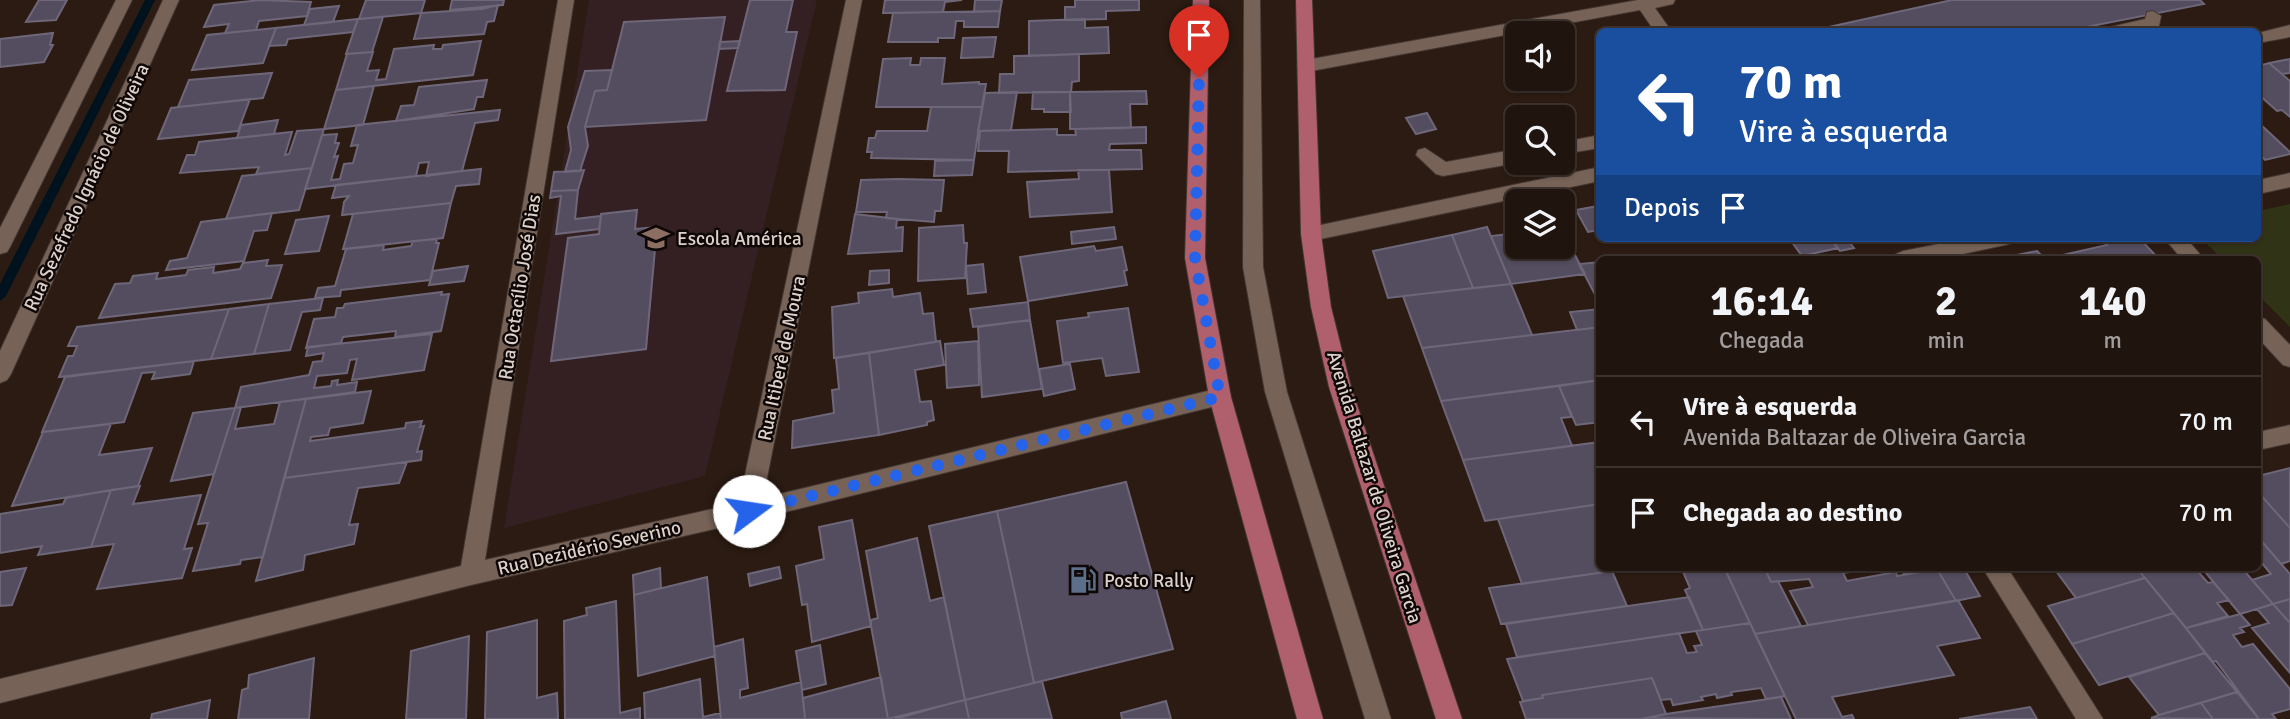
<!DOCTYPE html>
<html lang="pt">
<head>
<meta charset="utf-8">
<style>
	:root { --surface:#20140e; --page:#2d211c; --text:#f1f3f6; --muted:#a29e9e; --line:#3d332e }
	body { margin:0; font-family:Signika,sans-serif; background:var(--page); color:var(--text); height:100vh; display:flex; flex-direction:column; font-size:26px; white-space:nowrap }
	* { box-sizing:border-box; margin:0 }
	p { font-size:23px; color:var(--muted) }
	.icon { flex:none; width:38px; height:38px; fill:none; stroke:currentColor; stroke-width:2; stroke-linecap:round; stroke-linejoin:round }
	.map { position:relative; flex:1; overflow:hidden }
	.side { position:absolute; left:1596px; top:256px; width:665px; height:315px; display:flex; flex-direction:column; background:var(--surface); border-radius:10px; box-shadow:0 2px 5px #0004,0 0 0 2px var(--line) }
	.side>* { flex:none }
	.banner { position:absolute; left:1596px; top:28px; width:665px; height:214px; border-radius:10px; box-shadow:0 2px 5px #0004,0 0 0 2px var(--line); background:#1a4fa0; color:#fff; overflow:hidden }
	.controls { position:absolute; left:1505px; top:21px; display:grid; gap:14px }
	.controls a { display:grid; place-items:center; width:70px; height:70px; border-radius:10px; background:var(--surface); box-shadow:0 2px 5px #0004,0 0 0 2px var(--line); font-size:35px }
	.pin { position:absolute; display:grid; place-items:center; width:60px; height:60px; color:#fff; margin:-72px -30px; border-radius:50% 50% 50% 0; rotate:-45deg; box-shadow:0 0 7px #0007 }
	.pin .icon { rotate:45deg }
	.me { position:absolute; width:77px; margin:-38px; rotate:76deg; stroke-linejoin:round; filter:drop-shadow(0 0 5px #0008) }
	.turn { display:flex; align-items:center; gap:24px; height:147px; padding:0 28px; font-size:32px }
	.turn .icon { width:91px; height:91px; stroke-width:2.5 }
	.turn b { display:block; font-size:49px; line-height:60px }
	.then { display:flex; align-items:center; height:66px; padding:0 28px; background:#0003; gap:14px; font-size:26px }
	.eta { display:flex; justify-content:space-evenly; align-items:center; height:119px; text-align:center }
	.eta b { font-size:42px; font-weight:700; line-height:49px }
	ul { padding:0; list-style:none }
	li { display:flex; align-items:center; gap:21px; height:91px; padding:0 28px; border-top:2px solid var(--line) }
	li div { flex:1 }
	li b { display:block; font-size:26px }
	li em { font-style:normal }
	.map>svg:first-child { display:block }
</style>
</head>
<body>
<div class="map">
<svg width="2290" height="719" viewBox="0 0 2290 719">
	<rect width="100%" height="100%" fill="#2b1b12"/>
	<path fill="#342023" d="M589 0H817L705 476 504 528Z"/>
	<path fill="#303315" d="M2290 204V327L2258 295V259H2222L2201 238H2258V211Z"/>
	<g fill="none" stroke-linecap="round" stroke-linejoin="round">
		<path fill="#00121d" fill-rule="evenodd" d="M145 0H155L6 296 0 301V284Z"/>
	</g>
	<path fill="#544d5f" stroke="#6e6679" stroke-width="2" d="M39 0H67L56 20 26 22Z
		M261 0 311 2 307 16 259 21 256 30 225 33 229 24 204 27 214 5Z
		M366 0H425L421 13 359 19Z
		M452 0H504L503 5 450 10Z
		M750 0H793L786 32H797L785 90 727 91Z
		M885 0H962L945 2 943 12 883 13Z
		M975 0H1002L1000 11 974 12Z
		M1075 0H1139V10L1106 11V19L1065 20V7H1075Z
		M1952 0H2200L2204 4 2061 32H1806Z
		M498 5 494 21 487 22 484 34 414 39 421 13 482 9Z
		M339 6 333 22 304 25 310 9Z
		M1000 11 998 27H964V21H956L954 38H938V42H888L893 13Z
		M383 17 372 52 346 54 358 19Z
		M725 17 706 120 585 127 595 91 607 90 624 22Z
		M358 19 353 32 288 39 286 45 269 46 276 28Z
		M1085 19V28L1108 27 1109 53 1029 56V21Z
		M276 28 263 63 192 70 207 35Z
		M53 33 50 45H53L44 62 0 67V39Z
		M996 37 993 57 961 58 963 38Z
		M481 41 473 75 336 90 347 54 373 52 367 71 379 70 376 80 386 79 394 49 434 45 433 49H442L443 45Z
		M740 41 738 48 719 49 720 42Z
		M1079 54V81L1072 82 1071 92 999 93 1000 74H1014V56Z
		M911 58 910 65H920L921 58H945L942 84 979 82V84H986L982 107H876L883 59Z
		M2290 59V73L2282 74 2269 63Z
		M2269 63 2290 81V117L2282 110 2277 111 2258 94V66Z
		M612 70 607 90 595 91 585 127 588 146 580 171 565 172 571 150 568 127 585 71Z
		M272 73 263 98 178 107 189 80Z
		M487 80 483 97H477L474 109 396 121 401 106 414 105 419 87Z
		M374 86 363 125 324 129 336 90Z
		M1146 91 1147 104H1130L1131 128 1070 129V92Z
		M1017 92 1011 130 978 131 985 93Z
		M1033 92H1070L1071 112H1044V109H1032Z
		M250 99 238 131 158 139 171 108Z
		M931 107H982L974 160 871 158 872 152H867L869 138H875L877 131H927Z
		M500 110 498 120 475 123 462 171 426 176 429 162 419 163 416 176 305 189 322 135 337 134 335 143H339L334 157 338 156 331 180 340 179 344 164 353 163 358 145 351 146 357 125Z
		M1427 113 1436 129 1416 134 1406 118Z
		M278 120 274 134 237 138 241 125Z
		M2258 122 2290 152V154L2265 160 2258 152Z
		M1146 127V143L1110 144 1109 150H1141L1142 169 1008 172 1009 151H978L980 131 1057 129V135H1076L1075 129Z
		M324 129 312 168 256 174 259 167 180 173 187 155H195L199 142 292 132 285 155 289 154 297 131Z
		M974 160 972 175 934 176 935 161Z
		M312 168 299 210 226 219 242 176Z
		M481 169 479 184 456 186 451 203 342 215 344 202 349 196 332 198 336 185Z
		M584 170 578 190 551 191 554 172Z
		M1078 170H1109L1112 212 1030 217 1027 182 1079 179Z
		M898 179 944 180 941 211H935L934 222 886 218 887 212H856L861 180Z
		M578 190 575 219 601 216 599 229 556 234 561 196 550 198 551 191Z
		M451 203 443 238 343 249 353 214Z
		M1598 206 1600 230 1588 232 1576 210Z
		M637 210 635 229 657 227 646 349 551 361 568 238 599 234 601 214Z
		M272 213 267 230 254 231 244 261 166 270 170 261 187 258 201 222Z
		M855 214 897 219 896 228 903 227 902 251 848 254Z
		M329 216 319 251 285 254 296 220Z
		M963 225 964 243H967L965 278 918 281 919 228Z
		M1114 227 1116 239 1072 244 1071 232Z
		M1487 227 1511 284 1473 288 1452 235Z
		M1517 233V247H1563V239L1566 238 1585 274 1511 284 1491 236Z
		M1452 235 1473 288 1388 298 1373 251Z
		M1789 238H1830L1838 248 1802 256Z
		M1830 238H1846L1854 248 1840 251Z
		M2100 238H2139L2159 259H2045L2107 245Z
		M437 239 436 243H439L430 280 341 290 340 296 315 298 318 288 335 286 346 249 384 245 383 250 411 246 413 241Z
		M1094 246 1096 251 1122 247 1127 270 1124 271 1127 285 1028 301 1020 257Z
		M2037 251 2045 259 2007 257Z
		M268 260 266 266 282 265 271 298 99 318 115 284 130 283 133 276 158 273 156 279 186 275 188 270 214 267 213 273 240 269 243 263Z
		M1600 262V304L1579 264Z
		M983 264 986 292 968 294 966 266Z
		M468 266 464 281 429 285 433 271Z
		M889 270V283L869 285 870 271Z
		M1511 284 1532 335 1422 348 1403 296Z
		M892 289 893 297 920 293 923 314 933 313 936 342 834 358 832 307 859 303 858 293Z
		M442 292 441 295 449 294 441 331 395 337 396 331 343 337 341 343 306 348 314 319 335 317 337 308H343L345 304Z
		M323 298 320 310 302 312 290 350 254 354 269 304Z
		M1028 302 1030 320 973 327 970 309Z
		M269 304 254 354 211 359 229 309Z
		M1128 308 1139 372 1106 376 1102 358 1063 363 1057 321 1089 317 1088 313Z
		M229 309 211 359 59 377 68 356H73L77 346H68L77 327Z
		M1600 309V327L1577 330 1570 312Z
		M1030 320 1042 389 982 397 978 327Z
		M1600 327V380L1441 401 1422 348Z
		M432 334 424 370 352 380 357 359 350 360 347 373 317 376 314 388 331 386 332 381 338 380 337 385 357 382 355 392 235 408 241 387 309 375 313 362 322 361 324 353 306 356 308 347Z
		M940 341 944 365 915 370 920 402 931 401 934 420 927 422V425L879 435 869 353Z
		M978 341 979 385 947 388 945 344Z
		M869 353 879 435 792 448 793 421 834 413 832 390 839 389 836 358Z
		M194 361 190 374 152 379 155 372 142 373 124 422 42 432 65 377Z
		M1070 364 1075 389 1044 396 1039 369Z
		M1600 380V422L1576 425 1559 386Z
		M1559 386 1572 417 1561 418 1572 446 1463 460 1441 401Z
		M371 391 363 423 330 428 328 435 311 437 310 441 405 428 406 423 422 421 420 427 424 426 417 452 422 451 421 460 284 478 306 399Z
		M306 399 263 557 241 560 240 564 193 571 208 523 198 524 235 408 241 407 235 429 274 424 280 402Z
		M235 408 214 474 171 481 193 413Z
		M111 424 99 455 152 448 138 486 12 506 43 432Z
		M1600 442V504L1485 521 1463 460Z
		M407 462 399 483 358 488 349 525 358 524 354 544 305 555 303 570 256 581 284 478Z
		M2290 468V528L2258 492V476Z
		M1126 482 1173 649 1034 683 997 511Z
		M140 486 133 504 201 495 184 549 192 548 182 578 97 589 114 544 91 547 111 490Z
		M111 490 91 547 38 555 42 546 0 553V514L63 504 66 498Z
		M2258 492 2290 528V561L2281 564 2258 537Z
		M1600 504V567H1640L1522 584 1498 519Z
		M997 511 1034 683 965 700 929 526Z
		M852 520 871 626 812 642 807 604 802 605 796 566 824 559 819 527Z
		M2258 537 2290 574V599L2273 604 2252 580 2271 574 2261 562 2258 563Z
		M917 538 930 601 944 597 965 700 888 719 871 626V620L878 618 866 551Z
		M779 567 781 578 750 586 748 574Z
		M1681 567H1724L1750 623 1703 630 1685 590 1690 588Z
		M1724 567H1764L1771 582 1778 581 1801 626 1755 634Z
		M1764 567 1870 569 1843 573 1847 581 1896 572 1897 576 1937 569 1956 601 1808 625 1790 591 1813 587 1809 579 1771 582Z
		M1900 567H1963L1980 596 1956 601 1937 569 1904 574Z
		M2053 567H2136L2145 578 2076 598Z
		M2136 567H2194L2208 583 2213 582 2229 600 2217 603 2228 616 2186 628Z
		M2201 567H2241L2273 604 2240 614Z
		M26 568 12 605 0 606V572Z
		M660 568 661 588 634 595 633 575Z
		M1612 571 1627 606 1501 624 1489 588Z
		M707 577 715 656 638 676 634 595Z
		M2145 578 2174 613 2072 644 2048 606Z
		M1689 597 1703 630 1517 657 1506 624Z
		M2290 599V623L2273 604Z
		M1958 600 1980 638 1937 646 1954 675 1832 697 1842 717 1852 715 1854 719H1796L1755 634Z
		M616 601 620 713 640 708V719H565L564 621 587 615 586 608Z
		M2273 604 2290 623V673L2252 628 2269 623 2257 609Z
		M2174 613 2205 653 2099 685 2072 644Z
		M2240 614 2250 625 2240 628 2244 632 2233 635 2242 647 2253 644 2290 689V709L2272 714 2276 719H2259L2216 661 2213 662 2186 628Z
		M537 620V698L557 693 558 719H485L487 632Z
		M1750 623 1785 696 1766 699 1761 688 1731 692 1732 695 1717 698 1716 694 1701 697 1703 700 1673 705 1671 699 1661 700 1652 678 1542 695 1543 698 1523 701 1507 659 1679 633 1687 653 1697 652 1694 646 1702 645 1696 631Z
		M469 636 466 719H406L411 651Z
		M743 639 748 688 740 690V698L801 682 805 719H721L714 647Z
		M820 645 826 684 802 690 796 651Z
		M2205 653 2237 692 2159 715 2129 677Z
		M314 658 309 719H238L242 690 248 688 249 675Z
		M881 677 888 719H805L803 698Z
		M1652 678 1666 714 1641 719H1526L1520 702 1543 698 1542 695Z
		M700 679 703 717 720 713 721 719H645L644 693Z
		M1042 681 1052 719H969L965 700Z
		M2237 692 2259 719H2213L2201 703Z
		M1781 697 1791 719 1647 718 1666 714Z
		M210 700 207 719H151L152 714Z
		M965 700 969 719H895L952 703Z
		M1166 701 1171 719H1122L1121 713Z
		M2201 703 2213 719 2151 718 2159 715Z
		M2030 707 2037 719H1959Z"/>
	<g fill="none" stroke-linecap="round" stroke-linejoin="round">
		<defs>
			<path id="minor" d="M116 0H132L10 247 7 252 0 254V228Z
				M163 0H179L11 374 7 380 0 383V351Z
				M558 0H574L485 560 739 503 846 0H862L763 498 1220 388 1228 391 1231 397 1228 403 749 521 471 585 0 703V679L461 566Z
				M1244 0H1260L1263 267 1287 392 1391 719H1365L1265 392 1243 267Z
				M1638 0H1675L1673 4 1655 8 1672 32H1655L1640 10 1306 72 1297 66 1306 60Z
				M2153 11 2161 16 2159 26 2137 32H2104L2106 28 2145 19 2147 12Z
				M2290 25V37L2258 43V33Z
				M1600 135V148L1563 154V142Z
				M1425 148 1446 162 1517 149V163L1443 176 1436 174 1416 155 1418 150Z
				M1600 167V181L1311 241 1304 239 1301 234 1304 229 1311 227Z
				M2290 173V187L2258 194V180Z
				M1969 238H2015L2012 243 2005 245 1939 259H1893L1896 254 1903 251Z
				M2164 238H2186L2204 259H2182Z
				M2258 317 2265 319 2290 345V367L2283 365 2258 338Z
				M2290 425V443L2258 450V432Z
				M1982 567H2007L2103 719H2076Z"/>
			<path id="major" d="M1193 0H1209L1205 258 1231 397 1323 719H1297L1209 397 1185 258Z
				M1296 0H1312L1321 234 1331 307 1351 387 1462 719H1436L1329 387 1311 307 1301 234Z"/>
		</defs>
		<use href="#minor" stroke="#433631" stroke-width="2"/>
		<use href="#major" stroke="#433631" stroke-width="2"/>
		<use href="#minor" fill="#766257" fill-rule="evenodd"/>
		<use href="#major" fill="#b05f6d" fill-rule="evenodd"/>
	</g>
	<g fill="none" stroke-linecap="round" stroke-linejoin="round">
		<path stroke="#2563eb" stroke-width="12" stroke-dasharray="0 21.6" d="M749 511 1220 397 1195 258 1199 77"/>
	</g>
	<defs>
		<symbol id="school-bare" viewBox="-9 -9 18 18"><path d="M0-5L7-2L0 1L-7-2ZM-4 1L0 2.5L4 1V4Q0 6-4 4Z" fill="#8d6e63" stroke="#0e0705" stroke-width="2.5" paint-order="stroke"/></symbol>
		<symbol id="fuel-bare" viewBox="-9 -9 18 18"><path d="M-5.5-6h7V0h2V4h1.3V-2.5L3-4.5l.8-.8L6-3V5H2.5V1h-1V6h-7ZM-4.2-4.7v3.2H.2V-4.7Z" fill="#5c6f8a" stroke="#0e0705" stroke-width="2.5" paint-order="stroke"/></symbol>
	</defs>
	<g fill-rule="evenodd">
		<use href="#school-bare" x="637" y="219" width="38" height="38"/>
		<use href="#fuel-bare" x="1064" y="561" width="38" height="38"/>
	</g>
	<g text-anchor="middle" stroke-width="5" stroke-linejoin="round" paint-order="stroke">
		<g font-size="19" fill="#dcd0ca" stroke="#0e0705">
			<text transform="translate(86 187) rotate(-65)" y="7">Rua Sezefredo Ignácio de Oliveira</text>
			<text transform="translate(519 287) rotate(-81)" y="7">Rua Octacílio José Dias</text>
			<text transform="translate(781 358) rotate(-78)" y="7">Rua Itiberê de Moura</text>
			<text transform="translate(1375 487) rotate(73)" y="7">Avenida Baltazar de Oliveira Garcia</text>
			<text transform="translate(589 547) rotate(-13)" y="7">Rua Dezidério Severino</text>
		</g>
		<g font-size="19" fill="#dcd0ca" stroke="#0e0705" text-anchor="start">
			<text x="677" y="245">Escola América</text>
			<text x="1104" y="587">Posto Rally</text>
		</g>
	</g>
</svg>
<div class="controls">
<a><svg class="icon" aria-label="sound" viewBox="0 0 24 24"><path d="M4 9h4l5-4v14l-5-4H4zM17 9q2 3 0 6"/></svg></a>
<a><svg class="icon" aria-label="search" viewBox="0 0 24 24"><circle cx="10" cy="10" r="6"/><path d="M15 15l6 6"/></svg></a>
<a><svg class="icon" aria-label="layers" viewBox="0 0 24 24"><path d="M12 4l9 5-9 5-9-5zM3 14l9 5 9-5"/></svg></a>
</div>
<div class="pin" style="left:1199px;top:77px;background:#d93025"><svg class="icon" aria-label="arrive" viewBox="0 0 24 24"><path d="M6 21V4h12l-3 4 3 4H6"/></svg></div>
<svg class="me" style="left:749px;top:511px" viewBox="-20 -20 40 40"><circle r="19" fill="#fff"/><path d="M0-13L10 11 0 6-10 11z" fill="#2563eb"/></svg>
<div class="banner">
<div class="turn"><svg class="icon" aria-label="left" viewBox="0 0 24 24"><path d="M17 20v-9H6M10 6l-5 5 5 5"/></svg><div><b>70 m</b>Vire à esquerda</div></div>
<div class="then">Depois<svg class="icon" aria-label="arrive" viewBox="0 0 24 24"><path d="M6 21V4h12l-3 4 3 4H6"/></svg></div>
</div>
<section class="side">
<div class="eta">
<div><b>16:14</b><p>Chegada</p></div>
<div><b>2</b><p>min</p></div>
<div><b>140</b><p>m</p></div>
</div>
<ul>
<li><svg class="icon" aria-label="left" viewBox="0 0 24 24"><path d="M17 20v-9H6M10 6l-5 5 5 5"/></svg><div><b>Vire à esquerda</b><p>Avenida Baltazar de Oliveira Garcia</p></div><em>70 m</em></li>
<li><svg class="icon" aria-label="arrive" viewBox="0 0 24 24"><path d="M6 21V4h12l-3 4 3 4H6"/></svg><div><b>Chegada ao destino</b></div><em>70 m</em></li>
</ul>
</section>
</div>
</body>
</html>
